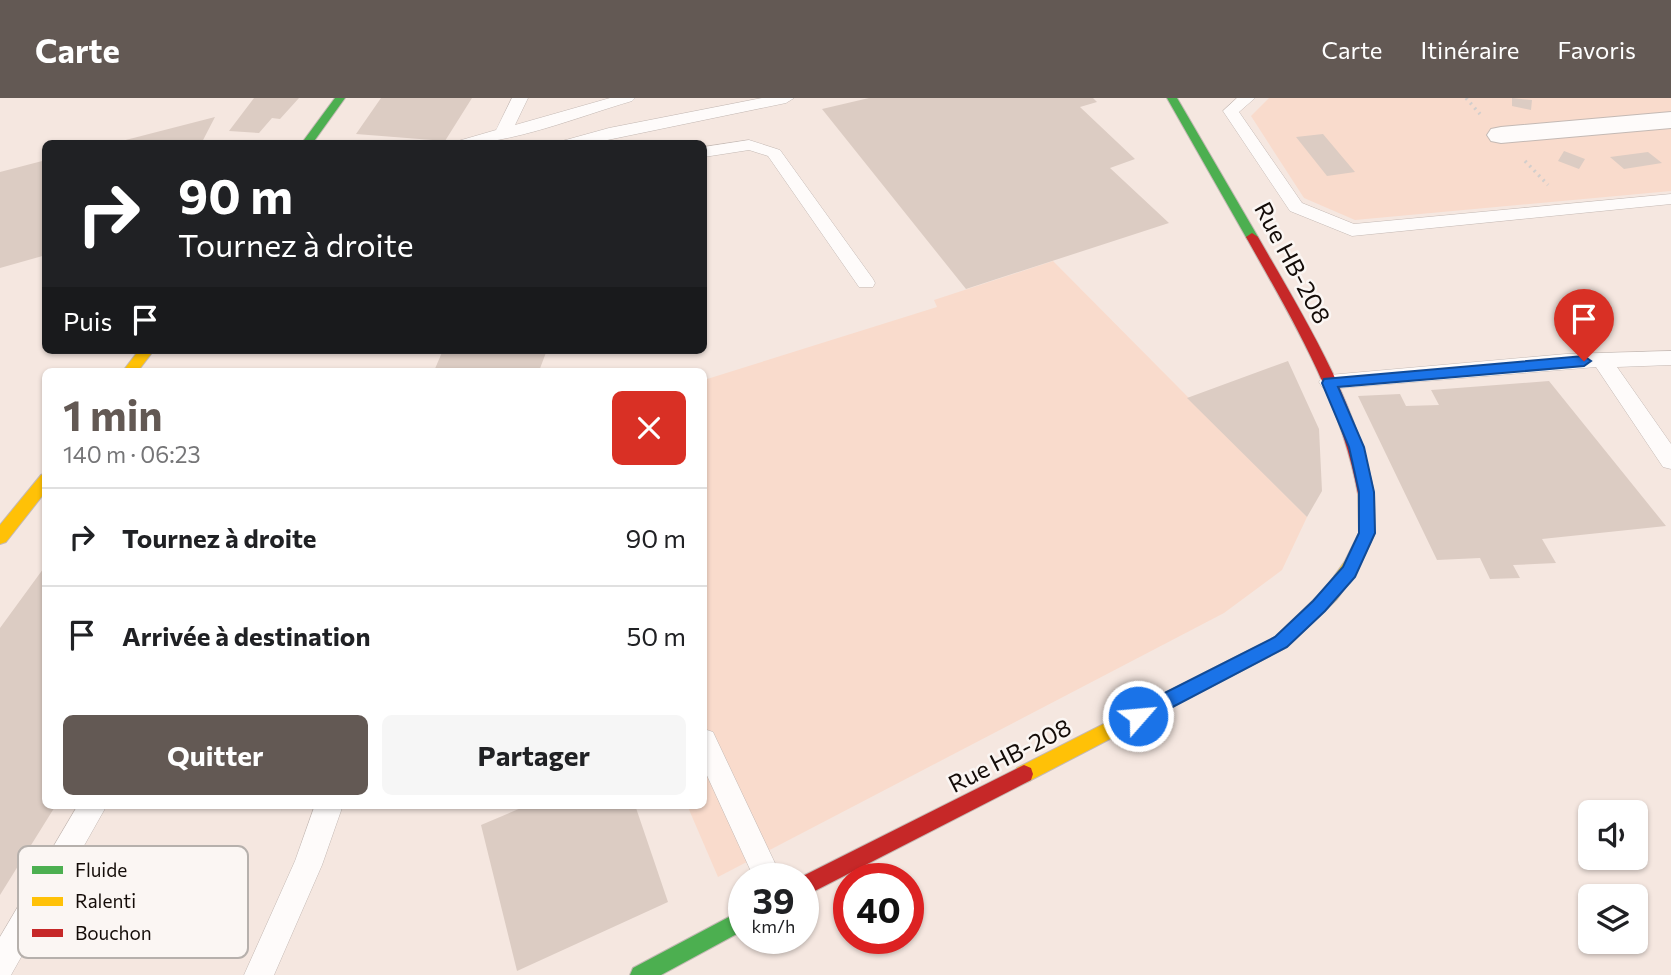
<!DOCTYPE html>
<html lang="fr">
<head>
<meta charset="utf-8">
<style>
	:root { --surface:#fff; --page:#f6f6f6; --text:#202124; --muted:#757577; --line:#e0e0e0; --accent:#635954 }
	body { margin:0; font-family:Commissioner,sans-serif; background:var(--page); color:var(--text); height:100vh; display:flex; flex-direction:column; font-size:26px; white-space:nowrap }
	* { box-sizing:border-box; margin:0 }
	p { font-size:23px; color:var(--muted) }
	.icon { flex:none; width:38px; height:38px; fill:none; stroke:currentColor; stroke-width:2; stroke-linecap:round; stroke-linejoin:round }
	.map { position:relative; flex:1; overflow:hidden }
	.drawer { position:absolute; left:42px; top:270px; width:665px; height:441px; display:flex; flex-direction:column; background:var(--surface); border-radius:10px; box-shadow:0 2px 5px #0004 }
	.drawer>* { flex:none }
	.hud { position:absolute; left:42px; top:42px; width:665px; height:214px; border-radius:10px; box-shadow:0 2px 5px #0004; background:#202124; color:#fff; overflow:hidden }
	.buttons { position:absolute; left:1578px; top:702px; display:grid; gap:14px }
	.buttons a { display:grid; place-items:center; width:70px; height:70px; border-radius:10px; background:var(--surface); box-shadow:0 2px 5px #0004; font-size:35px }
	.speed { position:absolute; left:728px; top:765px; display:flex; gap:14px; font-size:35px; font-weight:700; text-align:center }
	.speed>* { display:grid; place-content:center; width:91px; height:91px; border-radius:50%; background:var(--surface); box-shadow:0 2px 5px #0004; line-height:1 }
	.speed small { font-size:18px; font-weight:400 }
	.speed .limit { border:10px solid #d22; background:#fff; color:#111 }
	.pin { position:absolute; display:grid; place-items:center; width:60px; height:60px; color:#fff; margin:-72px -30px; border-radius:50% 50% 50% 0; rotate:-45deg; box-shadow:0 0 7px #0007 }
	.pin .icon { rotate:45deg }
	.me { position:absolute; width:77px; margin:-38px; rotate:63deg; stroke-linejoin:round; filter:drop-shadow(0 0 5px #0008) }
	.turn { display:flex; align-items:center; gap:24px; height:147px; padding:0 21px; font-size:32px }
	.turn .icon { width:91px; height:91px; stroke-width:2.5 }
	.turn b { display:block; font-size:49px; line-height:60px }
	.then { display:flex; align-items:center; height:66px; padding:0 21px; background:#0003; gap:14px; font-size:26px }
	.round { display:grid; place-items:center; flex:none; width:74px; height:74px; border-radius:10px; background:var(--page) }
	.head { display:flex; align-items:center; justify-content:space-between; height:119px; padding:0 21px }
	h1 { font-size:42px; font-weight:700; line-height:52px; color:var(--accent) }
	.cta { display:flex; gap:14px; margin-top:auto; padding:14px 21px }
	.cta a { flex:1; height:80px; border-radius:10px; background:var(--accent); color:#fff; font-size:28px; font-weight:700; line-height:80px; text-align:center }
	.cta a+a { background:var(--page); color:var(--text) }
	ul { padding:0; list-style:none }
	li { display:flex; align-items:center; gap:21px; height:98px; padding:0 21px; border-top:2px solid var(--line) }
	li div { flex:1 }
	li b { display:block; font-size:26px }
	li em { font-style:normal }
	header { display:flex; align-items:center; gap:42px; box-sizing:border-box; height:98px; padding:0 35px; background:var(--accent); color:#fff }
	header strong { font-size:33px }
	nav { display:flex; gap:38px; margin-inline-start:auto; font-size:24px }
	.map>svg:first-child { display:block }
</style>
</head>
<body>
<header>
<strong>Carte</strong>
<nav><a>Carte</a><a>Itinéraire</a><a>Favoris</a></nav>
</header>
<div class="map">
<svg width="1671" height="877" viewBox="0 0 1671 877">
	<rect width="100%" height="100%" fill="#f5e7e0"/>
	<path fill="#f9dbcc" d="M1269 0H1671V93L1355 122 1304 100 1251 18Z
		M1053 163 1307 419 1282 472 1224 515 718 779 687 707H704V282L937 209 934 202Z"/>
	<path fill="#dcccc3" d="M254 0H299L280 21 272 20 259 35 229 33Z
		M381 0H472L445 43 356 36Z
		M869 0H1093L1097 4 1080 9 1135 61 1110 70 1169 125 966 191 822 11Z
		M1512 0 1532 2 1531 12 1512 8Z
		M215 19 201 46H114V45Z
		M1323 36 1355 74 1327 78 1296 39Z
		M1564 53 1585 61 1579 71 1558 63Z
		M1648 54 1662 65 1624 71 1610 59Z
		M46 62V157L0 170V74Z
		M443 252H547L539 273H434Z
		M1288 263 1319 331 1322 393 1307 419 1187 300Z
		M1549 283 1666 428 1542 441 1556 465 1513 467 1520 480 1490 481 1480 460 1437 462 1358 298 1400 296 1406 308 1439 307 1431 292Z
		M46 467V707H56L0 797V530Z
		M528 707H635L668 804 517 873 481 727Z"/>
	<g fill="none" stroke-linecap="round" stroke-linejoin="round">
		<defs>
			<path id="lane" d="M512 0H528L515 27 610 0H635L632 3C577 19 513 46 456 46L458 43 496 32Z
				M762 0H794L786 5 588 46H560L562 43 609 30Z
				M1237 0H1255L1239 14 1302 105 1354 126 1671 96V106L1352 138 1290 113 1223 13Z
				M749 42 780 52 873 181 875 185 873 189H859L768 58 749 52 704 59V49Z
				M1671 253V267L1617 269 1671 346V371L1663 369 1596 269 1329 291 1322 289 1319 284 1322 279 1329 277 1566 256Z
				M704 631 713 634 782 780H754L704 671Z
				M78 707H107L11 877H0V839Z
				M315 707H343L322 767 274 877H244L295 763Z"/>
			<path id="street" d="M1671 14V30L1501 45 1491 43 1487 37 1491 31 1501 29Z"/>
			<path id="fast" d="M335 0H345L312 46H301Z
				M1167 0H1177L1258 139 1256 142H1248L1246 139Z
				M744 811V832L661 877H630L633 870Z"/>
			<path id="slow" d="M139 252H154L138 273H123Z
				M46 375V393L6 444 0 446V427L41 377Z
				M1366 390 1371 392 1374 396 1375 435 1357 473 1337 501 1287 549 1031 682 1024 685 1017 682 1015 676 1017 670 1275 539 1325 491 1345 463 1359 435 1358 396 1361 392Z"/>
			<path id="jam" d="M1252 135 1258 139C1305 221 1356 302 1374 396L1371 400H1361L1358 396C1341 302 1292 221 1246 139Z
				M1024 667 1031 670 1033 676 1031 682 803 799V780H799Z"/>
		</defs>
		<use href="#lane" stroke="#c4b9b4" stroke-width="1"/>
		<use href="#street" stroke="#c4b9b4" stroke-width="2"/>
		<use href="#fast" stroke="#c4b9b4" stroke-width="2"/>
		<use href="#slow" stroke="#c4b9b4" stroke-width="2"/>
		<use href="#jam" stroke="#c4b9b4" stroke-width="2"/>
		<path stroke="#d2cecc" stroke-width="3.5" stroke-dasharray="2 4.5" stroke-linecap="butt" d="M1466 0 1480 16
			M1525 63 1548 87"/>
		<use href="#lane" fill="#fefbfa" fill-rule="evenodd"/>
		<use href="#street" fill="#fefbfa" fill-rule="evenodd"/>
		<use href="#fast" fill="#4caf50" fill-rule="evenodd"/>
		<use href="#slow" fill="#ffc107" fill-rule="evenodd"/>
		<use href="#jam" fill="#c62828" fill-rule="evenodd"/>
	</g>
	<path fill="#1a73e8" stroke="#114b97" stroke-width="2" d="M1584 258 1591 263 1584 268 1338 289 1364 349 1374 394 1375 435 1355 479 1325 513 1287 549 1144 624 1138 626 1131 624 1129 618 1131 612 1275 539 1313 503 1343 469 1359 435V394L1349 349 1322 285 1324 281Z"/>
	<g text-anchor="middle" stroke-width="5" stroke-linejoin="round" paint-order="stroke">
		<g font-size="24" fill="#140c08" stroke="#fbf6f3">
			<text transform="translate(1292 165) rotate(62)" y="8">Rue HB-208</text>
			<text transform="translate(1010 658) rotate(-27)" y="8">Rue HB-208</text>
		</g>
	</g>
	<rect x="18" y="748" width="230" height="112" rx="10" fill="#fbf6f3" stroke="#b6b0ac" stroke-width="2"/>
	<rect x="32" y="768" width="31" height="8" fill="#4caf50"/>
	<rect x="32" y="799" width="31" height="9" fill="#ffc107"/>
	<rect x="32" y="831" width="31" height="8" fill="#c62828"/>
	<g font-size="19" fill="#140c08">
		<text x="75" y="779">Fluide</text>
		<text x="75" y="810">Ralenti</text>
		<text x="75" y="842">Bouchon</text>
	</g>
</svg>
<div class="buttons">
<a><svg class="icon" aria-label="sound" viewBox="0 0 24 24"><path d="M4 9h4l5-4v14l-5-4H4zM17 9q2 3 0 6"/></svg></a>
<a><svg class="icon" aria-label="layers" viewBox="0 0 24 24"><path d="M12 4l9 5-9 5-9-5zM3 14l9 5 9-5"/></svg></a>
</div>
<div class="speed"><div>39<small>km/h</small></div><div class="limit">40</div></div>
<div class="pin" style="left:1584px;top:263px;background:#d93025"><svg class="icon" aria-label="arrive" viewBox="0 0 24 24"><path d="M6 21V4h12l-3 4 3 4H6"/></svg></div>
<svg class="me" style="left:1138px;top:618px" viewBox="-20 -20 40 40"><circle r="17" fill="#1a73e8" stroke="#fff" stroke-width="3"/><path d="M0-11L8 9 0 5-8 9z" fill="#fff"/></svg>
<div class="hud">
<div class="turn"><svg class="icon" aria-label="right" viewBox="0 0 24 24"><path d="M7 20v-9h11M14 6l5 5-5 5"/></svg><div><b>90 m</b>Tournez à droite</div></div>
<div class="then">Puis<svg class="icon" aria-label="arrive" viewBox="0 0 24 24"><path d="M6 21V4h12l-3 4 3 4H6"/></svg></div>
</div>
<section class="drawer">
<div class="head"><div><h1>1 min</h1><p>140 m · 06:23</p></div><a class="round" style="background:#d93025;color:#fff"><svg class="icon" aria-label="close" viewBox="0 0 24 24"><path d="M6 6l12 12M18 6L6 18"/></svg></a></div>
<ul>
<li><svg class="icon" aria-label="right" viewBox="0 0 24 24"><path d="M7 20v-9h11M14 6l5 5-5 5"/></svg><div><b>Tournez à droite</b></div><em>90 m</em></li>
<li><svg class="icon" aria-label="arrive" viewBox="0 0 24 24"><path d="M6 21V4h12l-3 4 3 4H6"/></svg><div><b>Arrivée à destination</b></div><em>50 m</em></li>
</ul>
<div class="cta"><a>Quitter</a><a>Partager</a></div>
</section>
</div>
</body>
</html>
